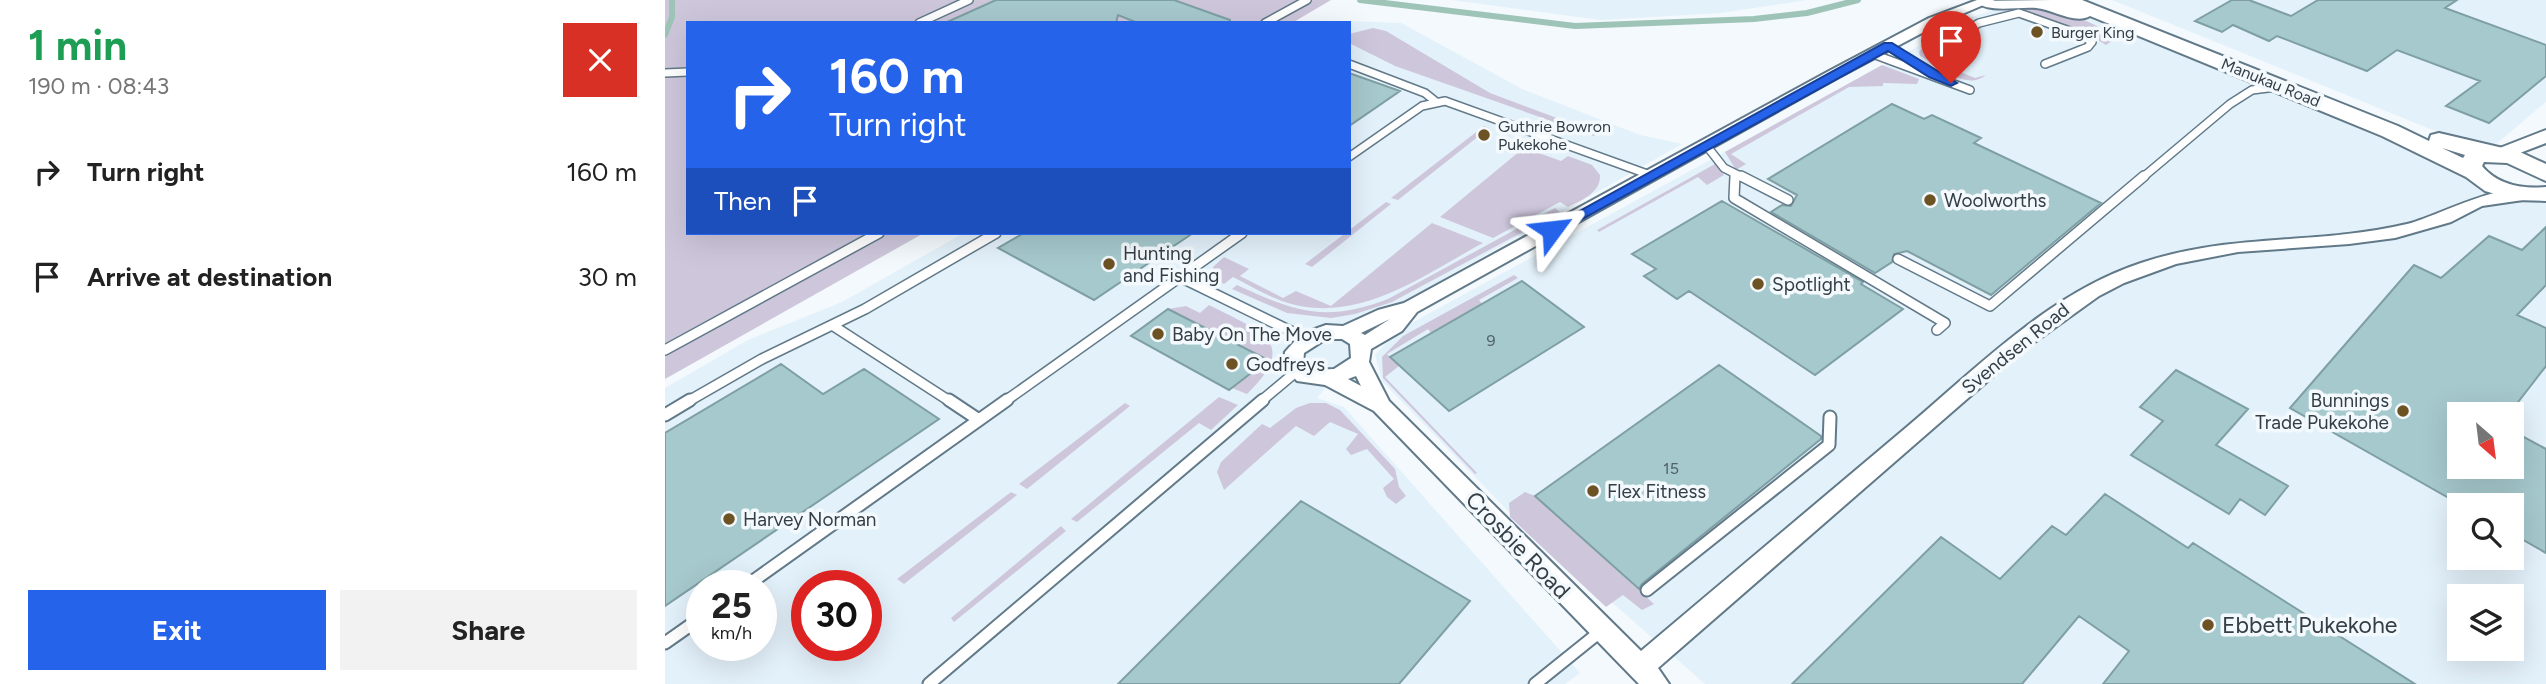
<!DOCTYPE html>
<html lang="en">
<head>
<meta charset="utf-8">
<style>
	:root { --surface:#fff; --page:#f2f2f2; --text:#222; --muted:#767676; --accent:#2563eb }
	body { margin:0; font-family:Figtree,sans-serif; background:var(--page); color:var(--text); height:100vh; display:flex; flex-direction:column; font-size:26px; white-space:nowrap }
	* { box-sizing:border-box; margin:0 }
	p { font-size:23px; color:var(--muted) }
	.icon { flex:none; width:38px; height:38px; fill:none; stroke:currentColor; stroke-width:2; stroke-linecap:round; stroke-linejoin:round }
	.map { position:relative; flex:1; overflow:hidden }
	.side { display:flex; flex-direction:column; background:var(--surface); width:665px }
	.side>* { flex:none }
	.hud { position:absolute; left:21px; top:21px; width:665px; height:214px; border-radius:0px; box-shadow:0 7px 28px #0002; background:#2563eb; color:#fff; overflow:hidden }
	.needle { width:46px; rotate:152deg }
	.buttons { position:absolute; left:1782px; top:402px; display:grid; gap:14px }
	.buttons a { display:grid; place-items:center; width:77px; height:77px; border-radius:0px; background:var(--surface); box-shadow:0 7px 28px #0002; font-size:35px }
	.speed { position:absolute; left:21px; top:570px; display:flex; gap:14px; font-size:35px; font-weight:700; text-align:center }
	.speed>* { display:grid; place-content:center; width:91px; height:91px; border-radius:50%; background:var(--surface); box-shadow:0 7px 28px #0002; line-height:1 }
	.speed small { font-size:18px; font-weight:400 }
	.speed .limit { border:10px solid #d22; background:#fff; color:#111 }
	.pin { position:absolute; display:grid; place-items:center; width:60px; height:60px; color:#fff; margin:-72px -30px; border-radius:50% 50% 50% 0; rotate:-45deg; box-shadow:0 0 7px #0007 }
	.pin .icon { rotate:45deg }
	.me { position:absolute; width:77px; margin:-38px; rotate:60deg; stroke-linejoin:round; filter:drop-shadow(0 0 5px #0008) }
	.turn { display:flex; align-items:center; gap:24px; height:147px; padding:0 28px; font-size:32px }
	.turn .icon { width:91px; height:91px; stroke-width:2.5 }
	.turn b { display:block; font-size:49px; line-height:60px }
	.then { display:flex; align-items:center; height:66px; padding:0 28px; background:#0003; gap:14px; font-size:26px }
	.round { display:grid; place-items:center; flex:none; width:74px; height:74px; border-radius:0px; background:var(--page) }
	.headline { display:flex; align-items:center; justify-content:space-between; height:119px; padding:0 28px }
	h1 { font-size:42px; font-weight:700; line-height:52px; color:#1e9e55 }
	.action { display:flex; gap:14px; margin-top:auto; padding:14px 28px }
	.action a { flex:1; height:80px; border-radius:0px; background:var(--accent); color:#fff; font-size:28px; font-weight:700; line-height:80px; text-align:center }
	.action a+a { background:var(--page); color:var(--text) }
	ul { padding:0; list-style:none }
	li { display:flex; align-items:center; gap:21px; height:105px; padding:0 28px }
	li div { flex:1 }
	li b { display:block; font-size:26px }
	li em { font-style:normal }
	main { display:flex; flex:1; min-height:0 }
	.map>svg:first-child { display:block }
</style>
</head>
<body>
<main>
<section class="side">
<div class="headline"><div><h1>1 min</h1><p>190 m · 08:43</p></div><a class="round" style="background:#d93025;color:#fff"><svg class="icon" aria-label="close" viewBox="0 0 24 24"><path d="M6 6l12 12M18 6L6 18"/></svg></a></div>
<ul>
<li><svg class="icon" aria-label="right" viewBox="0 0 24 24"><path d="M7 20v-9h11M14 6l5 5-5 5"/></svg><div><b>Turn right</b></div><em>160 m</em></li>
<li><svg class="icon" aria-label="arrive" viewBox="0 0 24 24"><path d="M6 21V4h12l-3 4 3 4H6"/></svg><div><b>Arrive at destination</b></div><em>30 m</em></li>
</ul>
<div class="action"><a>Exit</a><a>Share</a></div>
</section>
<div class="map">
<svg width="1881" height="684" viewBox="0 0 1881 684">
	<rect width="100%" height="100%" fill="#f3f9fc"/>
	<path fill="#e3f1fa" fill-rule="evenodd" d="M787 0H1142L1056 13 936 20Z
		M1447 0H1881V102L1830 145 1790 139Z
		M1343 5 1411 10 1715 133 1836 196 1881 203V684H1040L844 512 717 381 710 355 732 331 1307 17ZM1794 415H1846V467H1794ZM1794 506H1846V558H1794ZM1794 597H1846V649H1794Z
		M684 21 736 23 857 89 975 135 1017 144 732 305 652 398 679 407 915 673 900 684H0V388L83 340 177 302 299 233H684V23H680ZM37 586H96V646H37ZM142 586H201V646H142Z"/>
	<path fill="#cec7dc" d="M0 0H666L627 23H23V233H259L0 379Z
		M1369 6 1408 15 1454 36 1441 45 1422 33 1349 11 1313 20 1267 46 1270 53 1264 59 1310 78 1321 75C1307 86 1295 78 1279 72L1281 70 1255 56 1254 52 1257 48C1294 27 1326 10 1369 6Z
		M708 28 721 31 825 93 932 133 929 136 730 66 684 43V34Z
		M1217 65 1254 79 1252 84 1218 83V86L1184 87 1066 154 1081 164 1071 170 1060 152 1067 148Z
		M819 126 824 128 733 200 726 198Z
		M857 141 866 142 860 148 896 161 903 156 927 165 935 175C936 193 917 200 903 207L895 202 828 238 775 217 855 151 845 146Z
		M1050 164 1059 175 1042 185 1033 177 934 232 932 230Z
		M721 202 726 204 647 267 640 264Z
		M890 208 895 212 727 302 690 314 666 318 622 313 567 289 572 285C630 312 660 323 723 299Z
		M767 223 818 243C757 276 690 327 617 301 600 295 584 285 568 277L559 284C551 279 548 277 548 267L559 257 584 269 575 276 618 298 631 291 666 306Z
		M849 275 853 278 814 300 817 304 766 333 763 329 722 354 734 366 720 377 812 473 810 474 718 378 717 357 738 336Z
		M544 305C591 330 638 340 582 394L567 388 602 360 503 309 521 306 535 313Z
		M554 397 573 405 546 430 534 423 412 522 406 519Z
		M460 403 465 406 362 489 354 484Z
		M645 403H661L675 410 730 469 734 487 741 496 731 504 722 497 718 488 729 479 702 449 686 455 681 449 693 434 665 422 649 436 631 426 559 490 552 472 556 462 597 424 605 428 631 408Z
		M346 492 352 495 239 584 232 579Z
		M860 492 870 496 989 604 977 610 958 595 941 607 845 517 844 503Z
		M396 526 401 531 289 622 286 618Z"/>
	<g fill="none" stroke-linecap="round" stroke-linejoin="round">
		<path stroke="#9ec4b8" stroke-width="6" d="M695 0 910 26 1089 19 1142 13 1193 0
			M0 35 7 17V0"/>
	</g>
	<path fill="#a6c9cd" stroke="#7e9fa3" stroke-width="2" d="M331 0H509L565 20V23H473L453 15 451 23H280Z
		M1567 0H1584L1626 16 1653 0H1792L1780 8 1881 45V76L1824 123 1781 106 1815 81 1732 50 1702 71 1612 36 1604 41 1568 25 1557 32 1530 21Z
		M684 73 735 91 684 126Z
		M1227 104 1259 119 1267 115 1316 138 1309 143 1436 203 1326 295 1242 251 1229 254 1227 262 1210 273 1106 212 1117 205 1126 206 1132 195 1103 179Z
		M1057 201 1198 282 1196 284 1238 309 1150 375 1024 291 1012 299 979 276 991 269 967 254Z
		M1881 227V285L1852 315 1881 328V366L1843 415H1794V467H1846V430L1881 449V553L1846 533V506H1798L1625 408 1749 265 1776 278 1824 236 1857 250Z
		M359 233H528L429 300 333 248Z
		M857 281 919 327 784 411 725 357Z
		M503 309 603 360 564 390 466 336Z
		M116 364 158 394 199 369 274 419 0 606V433Z
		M1054 365 1156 436V439L977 584 974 589 870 496Z
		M1511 370 1583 409 1551 445 1623 486 1600 515 1575 499 1564 514 1466 455 1498 421 1475 407Z
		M1440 494 1523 548 1528 543 1750 684H1438L1464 651 1414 616 1357 684H1127L1276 537 1335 579 1387 526 1401 535Z
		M636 501 805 601 734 684H453Z"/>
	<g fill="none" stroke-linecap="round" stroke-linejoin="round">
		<defs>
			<path id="service-far2" d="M254 23 304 0
				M600 23 642 0
				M1223 46 1264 72
				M1208 54 1305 90
				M1297 58 1277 50 1275 46 1314 23 1354 13 1416 35 1427 42 1423 47 1380 64
				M684 64 760 93 770 101
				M0 73 23 72
				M1041 145 1059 168 1079 178
				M684 157 757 106 780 101 985 175
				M1070 178V174
				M1477 178 1565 104 1587 90 1611 87"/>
			<path id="service-far1" d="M1070 176 1069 198 1280 323 1272 330
				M1076 176 1123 200
				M1233 259 1325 306 1479 176
				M515 277 642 339
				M167 325 286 402
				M0 350 214 233
				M22 402 97 359 200 309 331 233
				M339 402 577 233
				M595 402 632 371"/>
			<path id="service" d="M284 400 314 420
				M0 415 25 400
				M81 586 342 400
				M982 590 1164 445 1165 417
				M0 643 37 617
				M264 684 598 400
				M870 684 936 631"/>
			<path id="minor" d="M1312 0H1330L1274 24 1174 77 752 312 737 331 706 349 704 362 724 401 976 651C1065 576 1154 501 1243 426 1314 366 1385 293 1476 263 1565 233 1653 245 1742 224 1767 219 1848 175 1866 195L1858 200 1817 206 1786 222 1730 238 1684 244 1573 252 1511 264 1459 283 1434 296 1356 352 993 668 1004 684H974L709 411 660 385 632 381 618 365 620 352 636 334 661 325 678 326 713 310 739 303 1164 71 1264 18ZM725 319 700 335 696 333ZM661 339H677L685 344 686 358 669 369 645 370 638 363 639 353ZM691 376 696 386 683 379Z"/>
			<path id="tertiary" d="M1881 130V143L1834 161 1827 159 1824 155 1827 151Z"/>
			<path id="secondary" d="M1388 0H1417L1733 126 1764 141 1766 135 1774 133 1855 152 1881 164V181L1842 163 1819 162 1817 166C1833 185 1857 189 1881 187V201L1850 200 1820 191 1801 177 1717 136 1425 16C1410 25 1387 9 1371 8 1355 6 1322 14 1311 1ZM1777 148 1800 155 1798 158Z"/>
		</defs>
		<use href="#service-far2" stroke="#617988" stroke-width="10"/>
		<use href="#service-far1" stroke="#617988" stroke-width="12"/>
		<use href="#service" stroke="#617988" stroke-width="15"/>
		<use href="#minor" stroke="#617988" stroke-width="4"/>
		<use href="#tertiary" stroke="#617988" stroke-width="4"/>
		<use href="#secondary" stroke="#617988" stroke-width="4"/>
		<use href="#service-far2" stroke="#fff" stroke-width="7"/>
		<use href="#service-far1" stroke="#fff" stroke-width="9"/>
		<use href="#service" stroke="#fff" stroke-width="11"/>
		<use href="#minor" fill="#fff" fill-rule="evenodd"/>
		<use href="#tertiary" fill="#fff" fill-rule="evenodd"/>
		<use href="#secondary" fill="#fff" fill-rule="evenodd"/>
	</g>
	<path fill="#2563eb" stroke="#184099" stroke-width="2" d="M1219 43H1227L1292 83 1286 86 1264 77 1223 51 892 233H882L880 230Z"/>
	<g fill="#6d5224" stroke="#f3f9fc" stroke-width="2.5">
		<circle cx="1372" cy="32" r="7"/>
		<circle cx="819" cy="135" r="7"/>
		<circle cx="1265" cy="200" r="7"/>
		<circle cx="444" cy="264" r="7"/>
		<circle cx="1093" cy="284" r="7"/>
		<circle cx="493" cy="334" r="7"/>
		<circle cx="567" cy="364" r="7"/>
		<circle cx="1738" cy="411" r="7"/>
		<circle cx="928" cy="491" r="7"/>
		<circle cx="64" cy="519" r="7"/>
		<circle cx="1543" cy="625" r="7"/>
	</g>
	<g text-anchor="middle" stroke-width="7" stroke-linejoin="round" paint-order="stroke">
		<g font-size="16" fill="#343e45" stroke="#f3f9fc" text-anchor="start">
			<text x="1386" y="38">Burger King</text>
			<text x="833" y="132">Guthrie Bowron<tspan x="833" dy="18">Pukekohe</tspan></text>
		</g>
		<g font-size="16" fill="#343e45" stroke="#f3f9fc">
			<text transform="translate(1606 82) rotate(22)" y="6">Manukau Road</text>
		</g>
		<g font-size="16" fill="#506167">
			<text x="826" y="346">9</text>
			<text x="1006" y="474">15</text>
		</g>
		<g font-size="19" fill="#343e45" stroke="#f3f9fc" text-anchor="start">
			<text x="1279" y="207">Woolworths</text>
			<text x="458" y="260">Hunting<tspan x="458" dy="22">and Fishing</tspan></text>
			<text x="1107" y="291">Spotlight</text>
			<text x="507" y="341">Baby On The Move</text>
			<text x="581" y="371">Godfreys</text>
			<text x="1724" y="407" text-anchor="end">Bunnings<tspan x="1724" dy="22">Trade Pukekohe</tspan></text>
			<text x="942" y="498">Flex Fitness</text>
			<text x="78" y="526">Harvey Norman</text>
		</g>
		<g font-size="19" fill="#343e45" stroke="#f3f9fc">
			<text transform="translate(1350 348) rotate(-39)" y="7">Svendsen Road</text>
		</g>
		<g font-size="23" fill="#343e45" stroke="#f3f9fc">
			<text transform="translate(853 545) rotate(46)" y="8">Crosbie Road</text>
		</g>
		<g font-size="23" fill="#343e45" stroke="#f3f9fc" text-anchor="start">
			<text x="1557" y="633">Ebbett Pukekohe</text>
		</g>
	</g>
</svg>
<div class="buttons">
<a><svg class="needle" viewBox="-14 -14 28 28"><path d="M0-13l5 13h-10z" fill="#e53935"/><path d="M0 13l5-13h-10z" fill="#767676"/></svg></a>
<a><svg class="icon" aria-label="search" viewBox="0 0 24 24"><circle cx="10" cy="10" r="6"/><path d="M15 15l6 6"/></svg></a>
<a><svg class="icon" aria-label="layers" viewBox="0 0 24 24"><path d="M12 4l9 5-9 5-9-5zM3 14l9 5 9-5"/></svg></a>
</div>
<div class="speed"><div>25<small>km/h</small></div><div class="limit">30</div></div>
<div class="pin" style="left:1286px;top:83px;background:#d93025"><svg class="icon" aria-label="arrive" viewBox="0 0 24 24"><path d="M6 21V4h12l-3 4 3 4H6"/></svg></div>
<svg class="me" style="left:887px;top:230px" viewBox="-20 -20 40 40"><path d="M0-17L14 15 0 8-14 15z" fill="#2563eb" stroke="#fff" stroke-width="4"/></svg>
<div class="hud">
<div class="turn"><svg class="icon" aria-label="right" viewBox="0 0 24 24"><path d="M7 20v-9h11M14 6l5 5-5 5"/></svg><div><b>160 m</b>Turn right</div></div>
<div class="then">Then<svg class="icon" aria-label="arrive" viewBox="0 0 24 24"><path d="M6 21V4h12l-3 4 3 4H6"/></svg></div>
</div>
</div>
</main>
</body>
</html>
